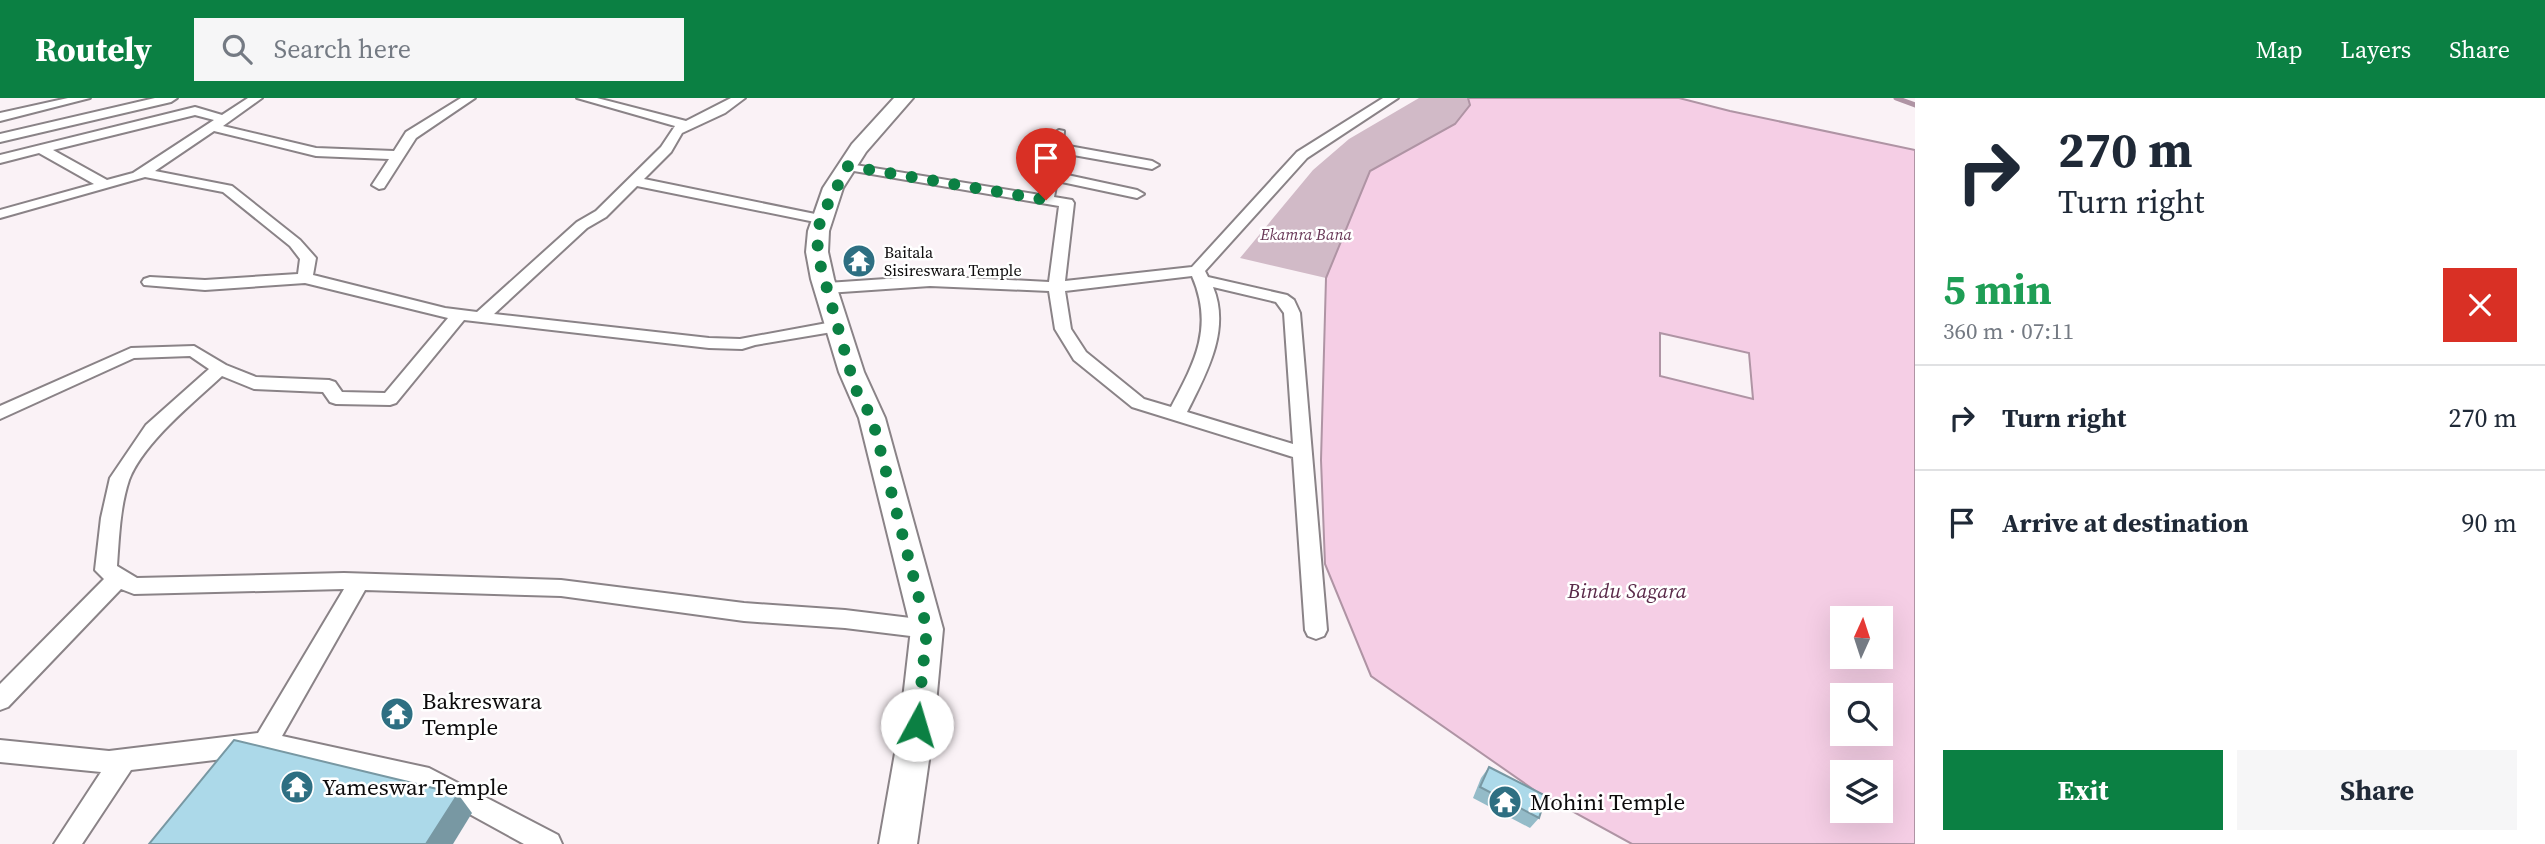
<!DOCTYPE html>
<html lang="en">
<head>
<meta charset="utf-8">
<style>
	:root { --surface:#fff; --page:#f6f6f7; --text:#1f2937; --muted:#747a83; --line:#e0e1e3; --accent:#0b8043 }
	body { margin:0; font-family:"Source Serif 4",serif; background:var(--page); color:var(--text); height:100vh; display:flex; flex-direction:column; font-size:26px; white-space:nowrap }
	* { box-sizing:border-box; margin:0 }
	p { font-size:23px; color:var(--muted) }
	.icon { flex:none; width:38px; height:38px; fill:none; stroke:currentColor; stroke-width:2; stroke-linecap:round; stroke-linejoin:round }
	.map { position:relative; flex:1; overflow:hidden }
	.panel { display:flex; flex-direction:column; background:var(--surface); width:630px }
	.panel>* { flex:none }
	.guide { background:#fff; color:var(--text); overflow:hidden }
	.needle { width:46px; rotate:3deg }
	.tools { position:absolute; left:1830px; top:508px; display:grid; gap:14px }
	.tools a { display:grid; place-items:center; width:63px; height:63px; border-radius:0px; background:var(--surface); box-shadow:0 7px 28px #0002; font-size:35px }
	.pin { position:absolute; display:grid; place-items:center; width:60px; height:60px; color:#fff; margin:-72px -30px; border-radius:50% 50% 50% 0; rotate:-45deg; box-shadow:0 0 7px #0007 }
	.pin .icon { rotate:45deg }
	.me { position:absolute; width:77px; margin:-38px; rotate:6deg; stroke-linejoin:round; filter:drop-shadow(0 0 5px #0008) }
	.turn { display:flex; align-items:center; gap:24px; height:147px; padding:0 28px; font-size:32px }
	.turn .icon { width:91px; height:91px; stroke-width:2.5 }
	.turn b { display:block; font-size:49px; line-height:60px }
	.round { display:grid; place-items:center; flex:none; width:74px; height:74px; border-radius:0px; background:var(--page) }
	.head { display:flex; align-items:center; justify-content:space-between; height:119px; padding:0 28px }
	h1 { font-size:42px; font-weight:700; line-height:52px; color:#1e9e55 }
	.cta { display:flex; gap:14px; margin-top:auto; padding:14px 28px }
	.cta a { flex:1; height:80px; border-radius:0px; background:var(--accent); color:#fff; font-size:28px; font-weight:700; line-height:80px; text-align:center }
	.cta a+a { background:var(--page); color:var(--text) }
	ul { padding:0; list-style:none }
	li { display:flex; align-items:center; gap:21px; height:105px; padding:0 28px; border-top:2px solid var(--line) }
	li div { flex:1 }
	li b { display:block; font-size:26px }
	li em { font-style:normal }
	header { display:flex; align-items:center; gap:42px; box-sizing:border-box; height:98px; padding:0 35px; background:var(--accent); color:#fff }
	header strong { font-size:33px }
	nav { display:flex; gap:38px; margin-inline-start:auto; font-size:24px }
	.search { width:490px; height:63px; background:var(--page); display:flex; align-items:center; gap:18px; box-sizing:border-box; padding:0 24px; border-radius:0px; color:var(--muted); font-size:26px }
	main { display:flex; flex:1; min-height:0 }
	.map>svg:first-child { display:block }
</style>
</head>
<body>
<header>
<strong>Routely</strong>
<div class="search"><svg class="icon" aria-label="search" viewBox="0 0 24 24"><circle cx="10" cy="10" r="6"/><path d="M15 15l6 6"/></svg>Search here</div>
<nav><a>Map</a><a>Layers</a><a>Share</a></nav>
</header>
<main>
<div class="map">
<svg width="1915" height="746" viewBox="0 0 1915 746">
	<rect width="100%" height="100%" fill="#faf2f6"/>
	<path fill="#d1bac7" d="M1419 0H1468L1471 7 1455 26 1370 73 1326 180 1240 160 1313 72 1349 41Z"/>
	<path fill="#f5cee5" stroke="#af94a4" stroke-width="2" fill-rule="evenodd" d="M1468 0H1679L1730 13 1915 52V746H1632L1537 694 1371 578 1325 466 1321 362 1326 180 1370 73 1455 26 1470 7ZM1660 235 1749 255 1753 301 1660 278ZM1843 520H1881V558H1843ZM1843 597H1881V635H1843ZM1843 674H1881V712H1843Z"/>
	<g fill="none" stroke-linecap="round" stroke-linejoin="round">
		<path stroke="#af94a4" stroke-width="5" d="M1896 0 1915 7"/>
		<defs>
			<path id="street" d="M68 0H90L0 23V15Z
				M155 0H177L171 4 0 44V36Z
				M248 0H262L223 28 316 50 394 53 406 34 461 0H475L416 40 384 90 379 91 372 87 389 61 316 58 214 33 155 73 232 88 300 142 316 160 313 177 445 210 477 214 577 124 596 113 661 49 675 28 577 0H597L686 23 731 0H745L725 15 682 35 671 54 644 81 820 117 825 118 827 121 825 124 820 125 637 88 606 119 587 130 494 216 709 240 740 241 838 223 846 228 838 233 755 247 742 251 709 250 464 222 396 305 390 307 336 306 330 304 323 294 254 291 222 278C193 305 143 345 129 382 120 409 119 440 117 468L137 480 344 475 561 482 744 505 845 512 927 522 935 525 938 531 935 537 927 540 845 530 744 523 561 498 365 492 282 638 429 670 558 737 562 746H524L424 691 265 656 131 672 82 746H54L101 674 0 664V642L109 653 258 635 344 491 134 496 121 491 8 609 0 612V586L104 481 95 472 101 420 110 380 146 327 209 271 190 258 134 260 0 321V308L131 250 194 248 226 267 256 279 329 282 335 284 342 294 385 295 448 220 305 185 205 192 144 187 142 184 144 181 150 179 205 182 298 176 300 161 290 148 223 94 145 79 0 120V112L94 86 39 55 0 65V57L195 9 222 17ZM195 17 214 22 133 75 107 82 53 52Z
				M1383 0H1398L1307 60 1205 173 1208 179 1287 197 1294 202 1300 215 1327 532 1324 538 1316 541 1308 538 1305 532 1293 359 1132 309 1074 262 1055 231 1049 193 930 188 827 195 819 190 827 185 930 178 1049 184 1059 108 848 72 843 71V65L1040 97 1053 36 1059 32 1064 33 1063 47 1152 63 1159 67 1152 71 1062 55 1058 75 1137 92 1144 96 1137 100 1057 83 1054 99 1072 102 1074 105 1065 183 1192 169 1297 54ZM1192 178C1214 229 1195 264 1171 309L1144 301 1086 254 1071 231 1065 193ZM1213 189 1276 204 1284 215 1293 346 1187 314C1206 276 1231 232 1213 189Z"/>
			<path id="secondary" d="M894 0H913L866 54 843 90 829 133 828 154 834 181 864 274 885 320 943 531 934 627 917 746H879L900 627 911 531 859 320 839 274 811 181 806 154 808 133 823 90 852 46Z"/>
		</defs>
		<use href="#street" stroke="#8a8387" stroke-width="4"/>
		<use href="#secondary" stroke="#8a8387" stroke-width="4"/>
		<use href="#street" fill="#fff" fill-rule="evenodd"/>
		<use href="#secondary" fill="#fff" fill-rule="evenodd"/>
	</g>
	<path fill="#94bbc8" d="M1489 669 1539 720 1530 730 1473 700 1481 680Z"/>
	<path fill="#7898a3" d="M458 696 472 715 453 746H426Z"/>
	<path fill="#acd9e9" stroke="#7898a3" stroke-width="2" d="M234 642 458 696 426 746H149Z
		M1489 669 1546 698 1539 720 1480 689Z"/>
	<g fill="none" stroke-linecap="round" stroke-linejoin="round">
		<path stroke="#0b8043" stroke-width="12" stroke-dasharray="0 21.6" d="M917 627 927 531 872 320 855 290 817 155 820 121 848 68 1046 102"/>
	</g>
	<defs>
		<symbol id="temple-disc" viewBox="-11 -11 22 22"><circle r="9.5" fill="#2e6f82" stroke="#fff"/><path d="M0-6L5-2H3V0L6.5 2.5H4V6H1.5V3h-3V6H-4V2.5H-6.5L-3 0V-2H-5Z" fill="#fff"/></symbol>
	</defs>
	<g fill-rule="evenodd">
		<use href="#temple-disc" x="840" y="144" width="38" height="38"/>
		<use href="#temple-disc" x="378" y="597" width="38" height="38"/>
		<use href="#temple-disc" x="278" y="670" width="38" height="38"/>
		<use href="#temple-disc" x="1486" y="685" width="38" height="38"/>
	</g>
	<g text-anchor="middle" stroke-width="5" stroke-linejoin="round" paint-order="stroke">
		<g font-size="16" font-style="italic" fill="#683756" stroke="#fff">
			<text x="1306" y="142">Ekamra Bana</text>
		</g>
		<g font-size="16" fill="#0d0b0c" stroke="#fff" text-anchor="start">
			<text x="884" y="160">Baitala<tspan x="884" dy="18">Sisireswara Temple</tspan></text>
		</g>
		<g font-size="21" font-style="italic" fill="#5b2b4a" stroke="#fff">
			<text x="1627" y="500">Bindu Sagara</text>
		</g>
		<g font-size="23" fill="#0d0b0c" stroke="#fff" text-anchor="start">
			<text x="422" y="611">Bakreswara<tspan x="422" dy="26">Temple</tspan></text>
			<text x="322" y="697">Yameswar Temple</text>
			<text x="1530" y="712">Mohini Temple</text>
		</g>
	</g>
</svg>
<div class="tools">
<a><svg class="needle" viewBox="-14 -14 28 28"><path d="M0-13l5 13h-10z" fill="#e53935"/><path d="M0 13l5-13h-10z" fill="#747a83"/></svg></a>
<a><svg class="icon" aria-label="search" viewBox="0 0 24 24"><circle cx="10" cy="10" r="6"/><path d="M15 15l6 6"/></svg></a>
<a><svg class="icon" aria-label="layers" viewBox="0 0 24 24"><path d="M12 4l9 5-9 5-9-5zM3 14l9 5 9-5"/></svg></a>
</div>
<div class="pin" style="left:1046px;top:102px;background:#d93025"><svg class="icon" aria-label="arrive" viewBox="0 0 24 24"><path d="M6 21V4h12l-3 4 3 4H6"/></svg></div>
<svg class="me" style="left:917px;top:627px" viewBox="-20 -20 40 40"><circle r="19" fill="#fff"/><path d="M0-13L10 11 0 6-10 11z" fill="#0b8043"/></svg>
</div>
<section class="panel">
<div class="guide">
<div class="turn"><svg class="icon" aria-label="right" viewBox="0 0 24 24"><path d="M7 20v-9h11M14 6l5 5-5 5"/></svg><div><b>270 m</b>Turn right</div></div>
</div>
<div class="head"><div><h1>5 min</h1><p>360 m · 07:11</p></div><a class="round" style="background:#d93025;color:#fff"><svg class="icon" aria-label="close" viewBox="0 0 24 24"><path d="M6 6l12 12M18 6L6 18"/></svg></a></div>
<ul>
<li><svg class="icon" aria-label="right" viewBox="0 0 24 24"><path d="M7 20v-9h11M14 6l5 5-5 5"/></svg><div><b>Turn right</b></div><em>270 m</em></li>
<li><svg class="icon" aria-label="arrive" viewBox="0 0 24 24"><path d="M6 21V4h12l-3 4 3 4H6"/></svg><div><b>Arrive at destination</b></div><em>90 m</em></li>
</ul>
<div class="cta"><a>Exit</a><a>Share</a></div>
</section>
</main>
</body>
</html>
